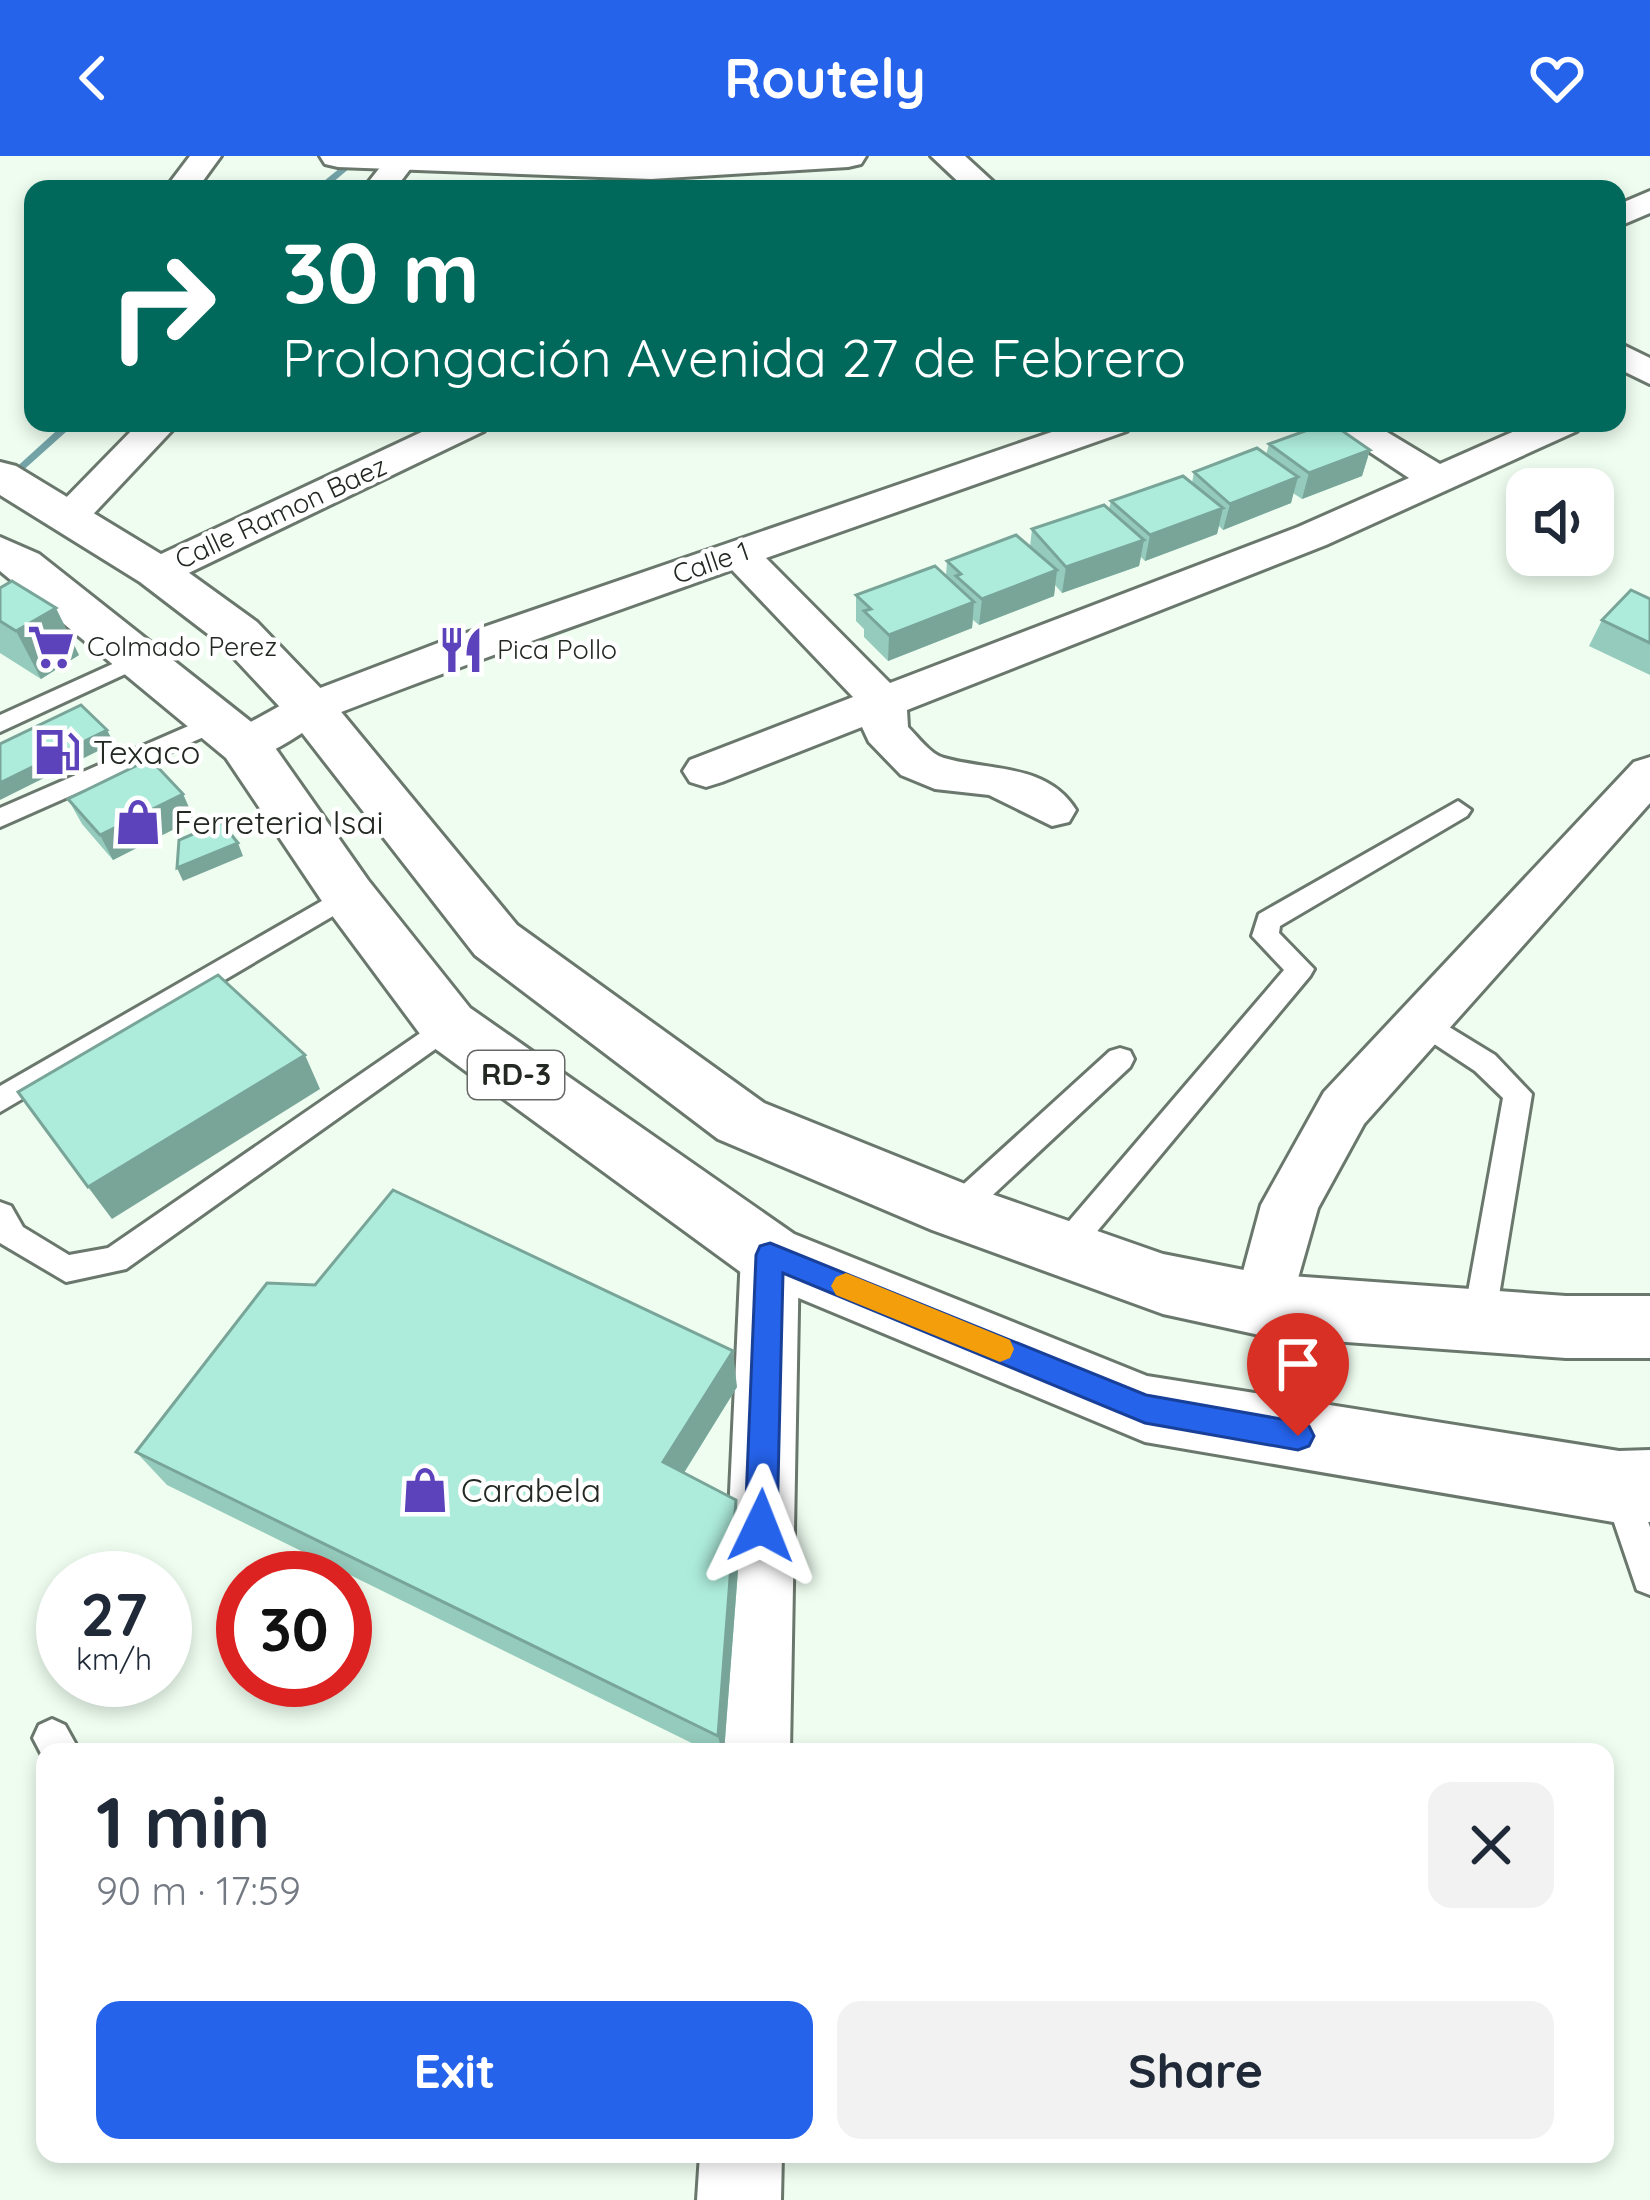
<!DOCTYPE html>
<html lang="en">
<head>
<meta charset="utf-8">
<style>
	:root { --surface:#fff; --page:#f2f2f3; --text:#1f2937; --muted:#747a83; --accent:#2563eb }
	body { margin:0; font-family:Quicksand,sans-serif; background:var(--page); color:var(--text); height:100vh; display:flex; flex-direction:column; font-size:45px; white-space:nowrap }
	* { box-sizing:border-box; margin:0 }
	p { font-size:39px; color:var(--muted) }
	.icon { flex:none; width:66px; height:66px; fill:none; stroke:currentColor; stroke-width:2; stroke-linecap:round; stroke-linejoin:round }
	.map { position:relative; flex:1; overflow:hidden }
	.side { position:absolute; left:36px; top:1587px; width:1578px; height:420px; display:flex; flex-direction:column; background:var(--surface); border-radius:24px; box-shadow:0 6px 18px #0003 }
	.side>* { flex:none }
	.hud { position:absolute; left:24px; top:24px; width:1602px; height:252px; border-radius:24px; box-shadow:0 6px 18px #0003; background:#00695c; color:#fff; overflow:hidden }
	.tools { position:absolute; left:1506px; top:312px; display:grid; gap:24px }
	.tools a { display:grid; place-items:center; width:108px; height:108px; border-radius:24px; background:var(--surface); box-shadow:0 6px 18px #0003; font-size:60px }
	.speed { position:absolute; left:36px; top:1395px; display:flex; gap:24px; font-size:60px; font-weight:700; text-align:center }
	.speed>* { display:grid; place-content:center; width:156px; height:156px; border-radius:50%; background:var(--surface); box-shadow:0 6px 18px #0003; line-height:1 }
	.speed small { font-size:30px; font-weight:400 }
	.speed .limit { border:18px solid #d22; background:#fff; color:#111 }
	.pin { position:absolute; display:grid; place-items:center; width:102px; height:102px; color:#fff; margin:-123px -51px; border-radius:50% 50% 50% 0; rotate:-45deg; box-shadow:0 0 12px #0007 }
	.pin .icon { rotate:45deg }
	.me { position:absolute; width:132px; margin:-66px; rotate:2deg; stroke-linejoin:round; filter:drop-shadow(0 0 9px #0008) }
	.turn { display:flex; align-items:center; gap:42px; height:252px; padding:0 60px; font-size:54px }
	.turn .icon { width:156px; height:156px; stroke-width:2.5 }
	.turn b { display:block; font-size:84px; line-height:102px }
	.round { display:grid; place-items:center; flex:none; width:126px; height:126px; border-radius:24px; background:var(--page) }
	.overview { display:flex; align-items:center; justify-content:space-between; height:204px; padding:0 60px }
	h1 { font-size:72px; font-weight:700; line-height:90px }
	.action { display:flex; gap:24px; margin-top:auto; padding:24px 60px }
	.action a { flex:1; height:138px; border-radius:24px; background:var(--accent); color:#fff; font-size:48px; font-weight:700; line-height:138px; text-align:center }
	.action a+a { background:var(--page); color:var(--text) }
	header { display:flex; justify-content:space-between; align-items:center; height:156px; padding:0 60px; background:var(--accent); color:#fff; font-size:54px; font-weight:700 }
	.map>svg:first-child { display:block }
</style>
</head>
<body>
<header><svg class="icon" aria-label="back" viewBox="0 0 24 24"><path d="M15 5l-7 7 7 7"/></svg>Routely<svg class="icon" aria-label="heart" viewBox="0 0 24 24"><path d="M12 20l-8-8c-3-5 5-10 8-4 3-6 11-1 8 4z"/></svg></header>
<div class="map">
<svg width="1650" height="2044" viewBox="0 0 1650 2044">
	<rect width="100%" height="100%" fill="#eefdf0"/>
	<g fill="none" stroke-linecap="round" stroke-linejoin="round">
		<path fill="#73a3a7" fill-rule="evenodd" d="M355 0H364L325 33H314Z
			M65 267H76L0 335V326Z"/>
		<defs>
			<path id="service" d="M139 496 147 498V508L0 576V559Z
				M216 558 228 566 224 572 0 671V652Z
				M1458 645 1471 654 1467 660 1280 770 1279 777 1314 813 1310 820 1074 1103 1063 1107 1052 1103 1048 1094 1052 1085 1284 814 1252 780 1259 758Z
				M348 730 361 739 357 746 0 956V930Z
				M1423 855 1495 899 1532 938 1495 1164 1490 1174 1479 1178 1468 1174 1463 1164 1503 942 1475 915 1413 874 1409 866Z
				M448 858 462 869 458 877 126 1113 66 1126 0 1087V1046L11 1050 23 1071 69 1099 108 1092Z
				M1120 892 1130 895 1134 903 1130 911 967 1063 956 1067 945 1063 941 1054 945 1045 1110 895Z
				M1619 1315 1631 1320 1650 1371V1439L1637 1434 1602 1331 1607 1320Z
				M52 1563 65 1569 80 1596H45V1605L33 1582 39 1569Z"/>
			<path id="minor" d="M190 0H221L197 33H165Z
				M389 0 417 4 395 33H363Z
				M931 0H965L1001 33H966Z
				M1650 35V57L1617 71V49Z
				M1617 186 1650 202V228L1617 212Z
				M139 267H179L83 369H55L49 361 55 353Z
				M441 267H490L484 275 172 425 157 428 142 425 136 416 142 407Z
				M1078 267H1133L1127 275 766 402 890 527 1298 371 1409 322 1326 267H1372L1440 308 1533 267H1583L1577 275 1326 389 907 554 908 571C918 581 930 598 944 602 988 615 1047 607 1076 654L1069 666 1052 670 989 639 935 633 901 619 869 586 862 571 722 626 706 631 690 626 683 615 690 604 853 541 732 414C599 461 467 507 336 558 301 572 268 611 229 600L222 589 229 578 294 542 446 484Z
				M1650 601V647L1364 968 1318 1052 1285 1168 1264 1175 1243 1168 1234 1149 1261 1049 1324 936 1634 606Z
				M770 1074 791 1081 799 1099 790 1596H718L741 1099 749 1081Z
				M700 1998H782L781 2044H697Z"/>
			<path id="tertiary" d="M320 0H866L861 8 848 11 651 23 338 11 325 8Z"/>
			<path id="primary" d="M0 306 16 310 174 406 257 466 328 540 517 769 764 947 980 1034 1163 1098 1264 1118 1566 1140H1650V1202H1566L1264 1180 1163 1158 932 1074 718 983 475 799 292 564 221 488 140 426 0 339Z
				M0 381 39 398 264 576 368 724 470 852 794 1078 1147 1220 1619 1295 1650 1294V1366L1619 1367 1145 1286 746 1120 426 886 328 754 226 602 0 415Z"/>
		</defs>
		<use href="#service" stroke="#6a776c" stroke-width="6"/>
		<use href="#minor" stroke="#6a776c" stroke-width="6"/>
		<use href="#tertiary" stroke="#6a776c" stroke-width="6"/>
		<use href="#primary" stroke="#6a776c" stroke-width="6"/>
		<use href="#service" fill="#fff" fill-rule="evenodd"/>
		<use href="#minor" fill="#fff" fill-rule="evenodd"/>
		<use href="#tertiary" fill="#fff" fill-rule="evenodd"/>
		<use href="#primary" fill="#fff" fill-rule="evenodd"/>
	</g>
	<path fill="#95cbbc" d="M1269 288 1370 294 1362 320 1302 343 1293 337 1291 347 1223 374 1219 370 1217 378 1145 405 1141 401 1139 410 1062 437 1055 429 1054 440 979 469 973 464 972 472 888 505 864 481V473L856 465V439L946 420 947 405 1030 391 1032 373 1109 353 1111 345 1192 327 1194 316 1266 299Z
		M0 432 79 499 41 523 0 497Z
		M1650 443V519L1589 490 1602 464Z
		M183 638 194 663 113 704 82 668 68 643Z
		M737 1231 684 1317 736 1344 741 1375 724 1596H710L167 1329 136 1296Z"/>
	<path fill="#79a599" d="M1370 294 1362 320 1302 343 1309 317Z
		M1298 321 1291 347 1223 374 1230 348Z
		M1223 352 1217 378 1145 405 1150 379Z
		M1144 384 1139 410 1062 437 1066 411Z
		M1057 414 1054 440 979 469 982 443Z
		M974 446 972 472 888 505 889 479Z
		M56 452 79 499 41 523 16 475Z
		M107 574 114 587 0 644V627Z
		M183 638 194 663 113 704 100 679Z
		M238 687 243 700 183 725 177 712Z
		M305 899 320 933 112 1063 88 1031Z
		M733 1195 737 1231 670 1339 663 1306Z
		M736 1344 741 1375 724 1596H722L718 1580Z"/>
	<path fill="#adecdb" stroke="#79a599" stroke-width="3" d="M1327 267H1331L1370 294 1309 317 1269 288Z
		M1257 292 1298 321 1230 348 1194 316Z
		M1183 320 1223 352 1150 379 1111 345Z
		M1104 349 1144 384 1066 411 1032 373Z
		M1016 379 1057 414 982 443 956 420 961 418 947 405Z
		M935 410 974 446 889 479 864 455 871 453 856 439Z
		M12 425 56 452 16 475 0 465V432Z
		M1631 434 1650 443V487L1602 464Z
		M81 549 107 574 0 627V588Z
		M150 603 183 638 100 679 68 643Z
		M221 666 238 687 177 712 179 684Z
		M218 819 305 899 88 1031 18 936Z
		M393 1034 733 1195 663 1306 736 1344 718 1580 136 1296 267 1127 315 1129Z"/>
	<path fill="#2563eb" stroke="#184099" stroke-width="3" d="M770 1087 1146 1239 1298 1266 1309 1270 1314 1280 1309 1290 1298 1294 1145 1267 783 1117 777 1370 772 1381 761 1385 750 1381 745 1370 756 1099 760 1090Z"/>
	<path fill="#f59e0b" d="M846 1117 1010 1184 1014 1193 1010 1202 1000 1206 836 1139 831 1130 836 1121Z"/>
	<defs>
		<symbol id="supermarket-bare" viewBox="-9 -9 18 18"><path d="M-6-5.5h2.5l.6 2H6L4.5 2H-2.5L-4.4-4H-6ZM-1.5 3.2a1.3 1.3 0 1 0 .1 0ZM3 3.2a1.3 1.3 0 1 0 .1 0Z" fill="#5c43bc" stroke="#fff" stroke-width="2.5" paint-order="stroke"/></symbol>
		<symbol id="restaurant-bare" viewBox="-9 -9 18 18"><path d="M-5-6h1v4h1v-4h1v4h1v-4h1v5L-1.5 .5V6h-2V.5L-5-1ZM5-6V6H3V1.5H1.5Q1.5-4 5-6Z" fill="#5c43bc" stroke="#fff" stroke-width="2.5" paint-order="stroke"/></symbol>
		<symbol id="fuel-bare" viewBox="-9 -9 18 18"><path d="M-5.5-6h7V0h2V4h1.3V-2.5L3-4.5l.8-.8L6-3V5H2.5V1h-1V6h-7ZM-4.2-4.7v3.2H.2V-4.7Z" fill="#5c43bc" stroke="#fff" stroke-width="2.5" paint-order="stroke"/></symbol>
		<symbol id="shop-bare" viewBox="-9 -9 18 18"><path d="M-5-2.5h2.3a2.7 3.5 0 0 1 5.4 0H5L5.5 6h-11ZM-1.5-2.5h3a1.5 2.3 0 0 0-3 0Z" fill="#5c43bc" stroke="#fff" stroke-width="2.5" paint-order="stroke"/></symbol>
	</defs>
	<g fill-rule="evenodd">
		<use href="#supermarket-bare" x="18" y="458" width="66" height="66"/>
		<use href="#restaurant-bare" x="428" y="461" width="66" height="66"/>
		<use href="#fuel-bare" x="24" y="563" width="66" height="66"/>
		<use href="#shop-bare" x="105" y="633" width="66" height="66"/>
		<use href="#shop-bare" x="392" y="1301" width="66" height="66"/>
	</g>
	<g text-anchor="middle" stroke-width="9" stroke-linejoin="round" paint-order="stroke">
		<g font-size="27" fill="#232823" stroke="#fff">
			<text transform="translate(281 357) rotate(-25)" y="9">Calle Ramon Baez</text>
			<text transform="translate(711 407) rotate(-19)" y="9">Calle 1</text>
		</g>
		<g font-size="27" fill="#232823" stroke="#fff" text-anchor="start">
			<text x="87" y="500">Colmado Perez</text>
			<text x="497" y="503">Pica Pollo</text>
		</g>
		<rect fill="#fff" stroke="#656865" stroke-width="3" x="468" y="895" width="96" height="48" rx="9"/>
		<g font-size="30" font-weight="bold" fill="#232823">
			<text x="516" y="929">RD-3</text>
		</g>
		<g font-size="33" fill="#232823" stroke="#fff" text-anchor="start">
			<text x="93" y="608">Texaco</text>
			<text x="174" y="678">Ferreteria Isai</text>
			<text x="461" y="1346">Carabela</text>
		</g>
	</g>
</svg>
<div class="tools">
<a><svg class="icon" aria-label="sound" viewBox="0 0 24 24"><path d="M4 9h4l5-4v14l-5-4H4zM17 9q2 3 0 6"/></svg></a>
</div>
<div class="speed"><div>27<small>km/h</small></div><div class="limit">30</div></div>
<div class="pin" style="left:1298px;top:1280px;background:#d93025"><svg class="icon" aria-label="arrive" viewBox="0 0 24 24"><path d="M6 21V4h12l-3 4 3 4H6"/></svg></div>
<svg class="me" style="left:761px;top:1370px" viewBox="-20 -20 40 40"><path d="M0-17L14 15 0 8-14 15z" fill="#2563eb" stroke="#fff" stroke-width="4"/></svg>
<div class="hud">
<div class="turn"><svg class="icon" aria-label="right" viewBox="0 0 24 24"><path d="M7 20v-9h11M14 6l5 5-5 5"/></svg><div><b>30 m</b>Prolongación Avenida 27 de Febrero</div></div>
</div>
<section class="side">
<div class="overview"><div><h1>1 min</h1><p>90 m · 17:59</p></div><a class="round"><svg class="icon" aria-label="close" viewBox="0 0 24 24"><path d="M6 6l12 12M18 6L6 18"/></svg></a></div>
<div class="action"><a>Exit</a><a>Share</a></div>
</section>
</div>
</body>
</html>
